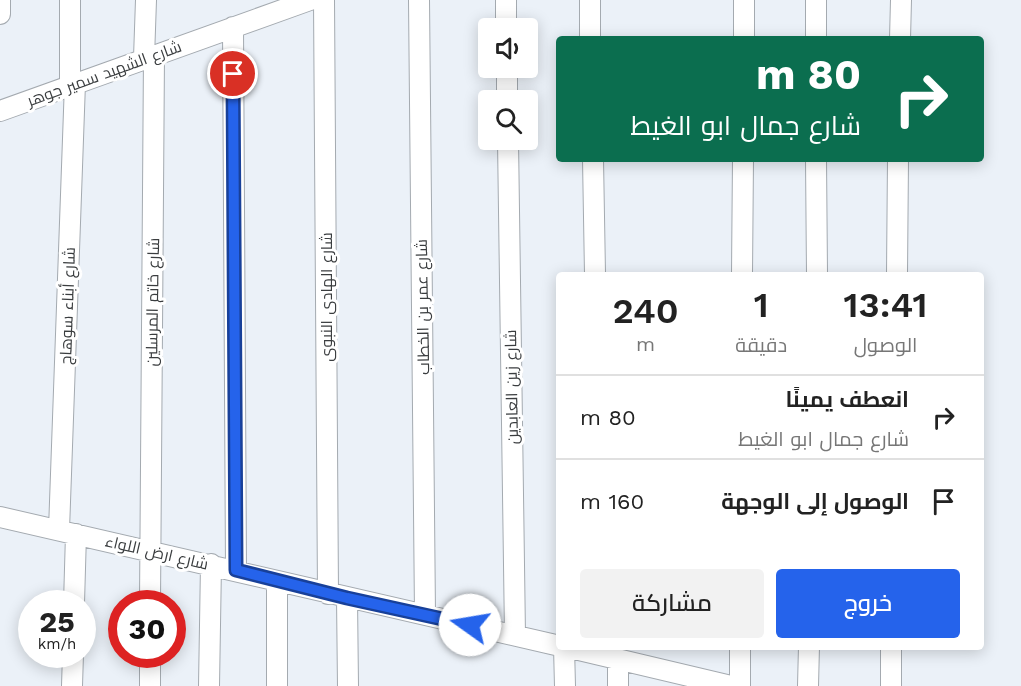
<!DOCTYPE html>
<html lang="ar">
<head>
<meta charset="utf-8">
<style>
	:root { --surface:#fff; --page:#f2f2f2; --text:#222; --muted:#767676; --line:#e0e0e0; --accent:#2563eb }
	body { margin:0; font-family:"Work Sans",Cairo,sans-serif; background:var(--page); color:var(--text); direction:rtl; height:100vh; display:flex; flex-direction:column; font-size:22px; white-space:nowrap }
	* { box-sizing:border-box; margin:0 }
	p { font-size:20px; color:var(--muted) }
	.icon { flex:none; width:33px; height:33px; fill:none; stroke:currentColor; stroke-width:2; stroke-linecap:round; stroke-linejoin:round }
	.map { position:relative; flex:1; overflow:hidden; direction:ltr }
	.panel { position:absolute; left:556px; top:272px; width:428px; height:378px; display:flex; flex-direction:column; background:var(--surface); border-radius:6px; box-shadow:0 3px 15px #0003; direction:rtl }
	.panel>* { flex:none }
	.banner { position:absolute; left:556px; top:36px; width:428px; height:126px; border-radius:6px; box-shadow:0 3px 15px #0003; direction:rtl; background:#0b6e4f; color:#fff; overflow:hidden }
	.tools { position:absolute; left:478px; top:18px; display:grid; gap:12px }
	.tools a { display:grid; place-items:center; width:60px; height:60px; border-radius:6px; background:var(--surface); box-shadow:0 3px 15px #0003; font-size:30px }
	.speed { position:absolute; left:18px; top:590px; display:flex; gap:12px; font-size:30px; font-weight:700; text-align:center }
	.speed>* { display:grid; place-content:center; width:78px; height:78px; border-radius:50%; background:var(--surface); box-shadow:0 3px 15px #0003; line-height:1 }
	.speed small { font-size:15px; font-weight:400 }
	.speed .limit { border:9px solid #d22; background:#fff; color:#111 }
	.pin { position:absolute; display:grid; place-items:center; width:51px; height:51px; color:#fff; margin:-26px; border:3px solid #fff; border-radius:50%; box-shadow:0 2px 6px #0007 }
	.me { position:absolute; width:66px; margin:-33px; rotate:283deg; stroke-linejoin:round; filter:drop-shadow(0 0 4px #0008) }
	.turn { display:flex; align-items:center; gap:21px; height:126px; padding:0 24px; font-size:27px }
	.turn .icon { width:78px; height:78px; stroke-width:2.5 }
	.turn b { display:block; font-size:42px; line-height:51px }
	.eta { display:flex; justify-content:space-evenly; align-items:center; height:102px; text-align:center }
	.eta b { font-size:36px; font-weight:600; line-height:42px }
	.primary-button { display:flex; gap:12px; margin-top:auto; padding:12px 24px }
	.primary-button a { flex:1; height:69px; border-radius:6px; background:var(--accent); color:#fff; font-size:24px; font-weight:600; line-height:69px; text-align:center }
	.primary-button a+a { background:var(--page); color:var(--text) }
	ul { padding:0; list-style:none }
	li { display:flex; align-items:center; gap:18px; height:84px; padding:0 24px; border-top:2px solid var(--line) }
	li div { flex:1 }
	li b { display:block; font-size:22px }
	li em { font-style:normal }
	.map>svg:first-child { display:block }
</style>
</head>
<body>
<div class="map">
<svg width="1021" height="686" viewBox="0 0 1021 686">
	<rect width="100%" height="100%" fill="#ebf1f8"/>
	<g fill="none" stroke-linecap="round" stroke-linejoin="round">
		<defs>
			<path id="street" d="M324 0 328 594
				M419 0 425 614
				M506 0V28
				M590 0V39
				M816 0V39
				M0 14V0
				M233 27 236 570
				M744 39V0
				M900 39 901 0
				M144 58 146 0
				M507 68V100
				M70 85V0
				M0 111 310 0
				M508 140 515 635
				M593 159 595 274
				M816 159 817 274
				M742 274 743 159
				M897 274 898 159
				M0 517 560 646
				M59 530 75 83
				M347 598 348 686
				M74 603 76 534
				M150 603 154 55
				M562 646 731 686
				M564 647 565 686
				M618 659V686
				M72 686 73 654
				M150 686V654
				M209 686 211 564
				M277 686V581
				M740 686V646
				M808 686 809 646
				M891 686V646"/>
		</defs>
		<use href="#street" stroke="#a4aab0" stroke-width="22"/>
		<use href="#street" stroke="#fff" stroke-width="20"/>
	</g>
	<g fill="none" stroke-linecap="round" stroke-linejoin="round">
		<defs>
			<path id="route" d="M233 74 236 570 347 598 470 625"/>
		</defs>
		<use href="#route" stroke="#184099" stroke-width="15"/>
		<use href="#route" stroke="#2563eb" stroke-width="10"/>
	</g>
	<g text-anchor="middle" stroke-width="6" stroke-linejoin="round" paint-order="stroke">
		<g font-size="16" fill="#3a3d3f" stroke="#fff">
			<text transform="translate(104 73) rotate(-20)" y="6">شارع الشهيد سمير جوهر</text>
			<text transform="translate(326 297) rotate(-90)" y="6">شارع الهادى النبوى</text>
			<text transform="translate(152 302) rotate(-89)" y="6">شارع خاتم المرسلين</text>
			<text transform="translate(67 306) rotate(-88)" y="6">شارع أبناء سوهاج</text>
			<text transform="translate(422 307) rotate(-91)" y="6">شارع عمر بن الخطاب</text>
			<text transform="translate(511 387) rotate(-91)" y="6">شارع زين العابدين</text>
			<text transform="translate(157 552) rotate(13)" y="6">شارع ارض اللواء</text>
		</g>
	</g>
</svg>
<div class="tools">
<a><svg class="icon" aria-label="sound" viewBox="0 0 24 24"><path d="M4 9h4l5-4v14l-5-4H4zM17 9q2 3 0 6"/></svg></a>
<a><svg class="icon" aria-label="search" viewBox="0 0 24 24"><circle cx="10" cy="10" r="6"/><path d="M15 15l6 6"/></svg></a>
</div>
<div class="speed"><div>25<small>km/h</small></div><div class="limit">30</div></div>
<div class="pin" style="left:233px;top:74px;background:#d93025"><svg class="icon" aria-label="arrive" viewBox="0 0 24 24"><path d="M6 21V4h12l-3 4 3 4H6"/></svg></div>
<svg class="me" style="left:470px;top:625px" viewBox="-20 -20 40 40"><circle r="19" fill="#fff"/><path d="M0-13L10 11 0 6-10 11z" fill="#2563eb"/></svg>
<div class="banner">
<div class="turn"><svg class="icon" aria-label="right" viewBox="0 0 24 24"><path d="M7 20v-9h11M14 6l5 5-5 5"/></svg><div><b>80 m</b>شارع جمال ابو الغيط</div></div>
</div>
<section class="panel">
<div class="eta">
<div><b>13:41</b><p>الوصول</p></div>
<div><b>1</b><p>دقيقة</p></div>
<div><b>240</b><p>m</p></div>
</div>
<ul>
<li><svg class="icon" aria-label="right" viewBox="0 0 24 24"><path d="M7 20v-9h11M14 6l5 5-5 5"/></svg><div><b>انعطف يمينًا</b><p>شارع جمال ابو الغيط</p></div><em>80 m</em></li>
<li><svg class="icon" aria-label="arrive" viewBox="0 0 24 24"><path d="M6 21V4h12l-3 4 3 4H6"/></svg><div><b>الوصول إلى الوجهة</b></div><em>160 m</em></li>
</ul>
<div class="primary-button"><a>خروج</a><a>مشاركة</a></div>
</section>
</div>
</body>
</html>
